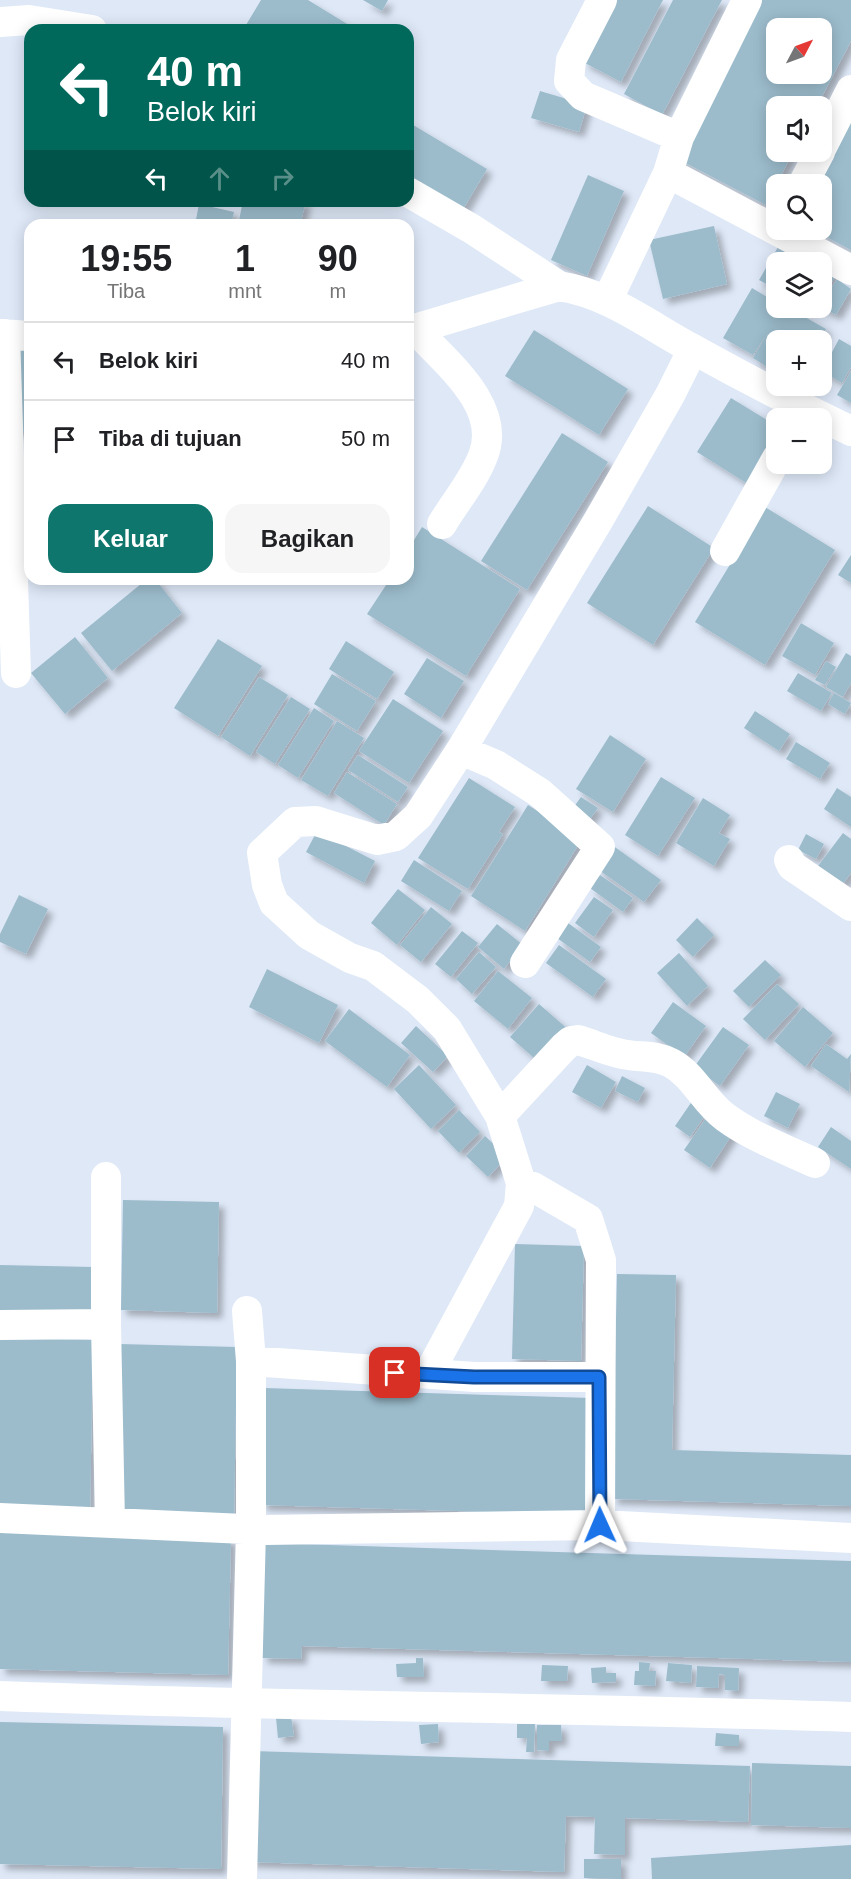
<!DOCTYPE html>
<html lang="id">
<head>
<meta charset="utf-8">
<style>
	:root { --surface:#fff; --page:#f6f6f6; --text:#202124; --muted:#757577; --line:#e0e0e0; --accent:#0f766e }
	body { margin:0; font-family:Arial,sans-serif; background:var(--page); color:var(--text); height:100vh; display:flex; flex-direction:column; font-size:22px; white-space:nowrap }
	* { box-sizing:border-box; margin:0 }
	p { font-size:20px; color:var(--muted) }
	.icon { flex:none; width:33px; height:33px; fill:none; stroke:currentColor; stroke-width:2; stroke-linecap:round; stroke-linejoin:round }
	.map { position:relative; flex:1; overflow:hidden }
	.sheet { position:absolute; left:24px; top:219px; width:390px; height:366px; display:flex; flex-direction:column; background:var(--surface); border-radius:18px; box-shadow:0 3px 15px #0003 }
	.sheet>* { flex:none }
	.hud { position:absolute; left:24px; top:24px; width:390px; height:183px; border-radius:18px; box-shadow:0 3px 15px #0003; background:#00695c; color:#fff; overflow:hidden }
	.needle { width:39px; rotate:49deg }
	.controls { position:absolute; left:766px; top:18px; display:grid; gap:12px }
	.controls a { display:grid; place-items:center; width:66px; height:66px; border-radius:12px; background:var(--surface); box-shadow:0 3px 15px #0003; font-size:30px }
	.pin { position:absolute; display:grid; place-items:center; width:51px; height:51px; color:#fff; margin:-26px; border-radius:12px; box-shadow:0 3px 9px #0006 }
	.me { position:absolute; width:66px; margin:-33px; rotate:359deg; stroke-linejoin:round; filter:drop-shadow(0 0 4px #0008) }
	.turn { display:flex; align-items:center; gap:21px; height:126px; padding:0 24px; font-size:27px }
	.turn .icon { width:78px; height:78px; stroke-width:2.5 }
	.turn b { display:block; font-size:42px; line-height:51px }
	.lanes { display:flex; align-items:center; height:57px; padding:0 24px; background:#0003; justify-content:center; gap:30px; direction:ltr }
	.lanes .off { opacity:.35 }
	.eta { display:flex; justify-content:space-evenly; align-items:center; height:102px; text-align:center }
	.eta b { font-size:36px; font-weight:700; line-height:42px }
	.action { display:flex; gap:12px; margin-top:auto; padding:12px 24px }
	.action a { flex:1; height:69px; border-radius:18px; background:var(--accent); color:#fff; font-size:24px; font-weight:700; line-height:69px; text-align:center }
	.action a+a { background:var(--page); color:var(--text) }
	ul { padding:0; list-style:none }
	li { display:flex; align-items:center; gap:18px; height:78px; padding:0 24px; border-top:2px solid var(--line) }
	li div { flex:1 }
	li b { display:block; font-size:22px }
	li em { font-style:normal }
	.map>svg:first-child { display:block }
</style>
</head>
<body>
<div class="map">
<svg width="851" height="1879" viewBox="0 0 851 1879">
	<defs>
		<filter id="shadow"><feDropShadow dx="5.5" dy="5.5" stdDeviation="3" flood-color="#0004"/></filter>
	</defs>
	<rect width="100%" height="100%" fill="#dee8f7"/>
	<path fill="#9cbccc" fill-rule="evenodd" filter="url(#shadow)" d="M261 0H308L357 30H243Z
		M363 0H388L382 11Z
		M616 0H663L621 82 583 62Z
		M673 0H722L662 115 624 94Z
		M755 0H851V41L817 106H777V152H793L766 205 674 157ZM777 28H822V74H777Z
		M540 91 587 105 579 132 531 118Z
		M851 105V250L813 230H822V184H810Z
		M408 122 487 169 462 211 408 179Z
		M588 175 624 191 587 276 551 260Z
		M243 201H306L300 225H238Z
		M199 204 234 212 231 225H195Z
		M714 226 727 284 663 299 649 240Z
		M778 247 804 262H777V290L759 280Z
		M822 263 838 272 822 298Z
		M837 279 851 289 836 315 822 307V303Z
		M752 288 777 303V308H789L826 329 819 340H777V373L753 358 770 329 753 355 723 338Z
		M534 330 628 389 599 435 505 376Z
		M14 339 30 340V432H13Z
		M839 339 851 346V367L842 383 822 371Z
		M851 371V403L837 395Z
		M731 398 777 426V444L751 486 697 452Z
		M562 433 608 462 527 590 481 561Z
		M648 506 714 548 653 645 587 603Z
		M765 507 835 550 765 665 695 622Z
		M422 527 520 589 466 676 367 614 390 579H408V550Z
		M851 555V583L838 575Z
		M147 579H155L182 613 112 671 81 633Z
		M801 623 834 643 815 675 782 656Z
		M75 637 108 678 65 714 31 673Z
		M218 639 262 666 218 736 174 708Z
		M346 641 394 672 377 699 329 669Z
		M846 653 851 656V683L843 697 826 687Z
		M427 658 464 681 441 718 404 694Z
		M826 661 836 667 825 685 815 680Z
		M798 673 832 693 821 711 787 691Z
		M332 674 376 701 357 731 314 704Z
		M259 677 288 695 250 756 221 737Z
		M834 693 851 703 845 714 828 704Z
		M291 697 310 709 275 764 256 752Z
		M393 699 443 731 409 783 359 751Z
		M314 708 334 721 298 778 278 765Z
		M755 711 790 734 779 751 744 728Z
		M337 721 364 738 328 796 301 780Z
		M610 735 646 759 613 812 576 789Z
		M796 742 830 763 820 779 786 759Z
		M358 755 408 787 398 802 348 770Z
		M347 772 397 804 384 825 334 793Z
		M661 777 695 798 658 856 625 835Z
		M469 778 515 807 499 832 503 834 468 889 418 858Z
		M837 788 851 797V827L824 809Z
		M581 797 598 808 584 827 568 815Z
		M703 798 730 815 719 833 730 839 714 866 676 843Z
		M528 805 582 839 525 931 471 896Z
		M317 831 375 861 364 883 306 852Z
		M843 833 851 839V873L842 885 818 866Z
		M806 834 824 844 816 859 798 850Z
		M612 845 661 880 644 902 596 868Z
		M414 860 462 891 449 911 401 881Z
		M600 875 633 898 623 912 590 888Z
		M398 889 425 910 397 945 371 923Z
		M19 895 48 909 26 954 0 942V934Z
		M594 897 613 910 594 937 575 923Z
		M431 907 452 924 421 962 400 945Z
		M697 918 714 935 693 957 676 940Z
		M568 923 601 947 590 962 557 938Z
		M497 924 523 945 504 969 478 947Z
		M462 931 478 943 451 977 435 964Z
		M559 945 606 979 593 997 546 963Z
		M479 952 496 967 472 994 456 979Z
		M679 953 708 986 687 1006 657 973Z
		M765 960 781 975 749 1007 733 991Z
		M267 969 338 1005 319 1043 249 1007Z
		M498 971 532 998 508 1029 474 1001Z
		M777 984 799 1004 765 1040 743 1019Z
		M673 1002 706 1026 684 1057 651 1033Z
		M539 1004 570 1031 541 1064 510 1037Z
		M803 1007 833 1033 805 1067 774 1041Z
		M349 1009 410 1055 387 1087 325 1041Z
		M416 1026 448 1056 433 1072 401 1043Z
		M723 1027 749 1045 720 1086 694 1067Z
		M826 1044 847 1059 851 1054 849 1092 811 1066Z
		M419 1065 456 1105 431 1129 394 1089Z
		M587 1065 616 1082 601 1108 572 1092Z
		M622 1076 645 1088 638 1102 615 1091Z
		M776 1092 800 1104 788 1128 764 1116Z
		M695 1097 711 1107 690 1137 675 1126Z
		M459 1110 480 1132 459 1153 438 1131Z
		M710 1112 735 1130 710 1168 684 1150Z
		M831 1127 851 1141V1169L818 1147Z
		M485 1136 507 1157 488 1177 466 1156Z
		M123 1200 219 1202 217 1313 121 1310Z
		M515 1244 584 1246 581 1361 512 1359Z
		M0 1265 93 1267 92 1312 0 1310Z
		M617 1274 676 1275 672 1450 851 1455V1506L612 1499Z
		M0 1338 93 1340 90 1512 0 1510Z
		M119 1344 237 1347 234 1517 116 1515Z
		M264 1388 591 1398 588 1515 261 1505Z
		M0 1532 231 1538 228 1675 0 1669Z
		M265 1543 851 1561V1662L302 1646 301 1659 262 1658Z
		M416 1658H423L424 1677H397L396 1664 416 1663Z
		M639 1662 650 1663 649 1671H656L655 1686 634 1685 635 1671H639Z
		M668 1663 692 1665 691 1683 666 1681Z
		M542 1665 568 1666 567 1681H541Z
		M697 1666 739 1668 738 1691 725 1690V1675L719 1674 718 1688 696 1687Z
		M606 1667V1673H616V1682L592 1683 591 1668Z
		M291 1716 294 1736 278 1738 276 1718Z
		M0 1722 223 1727 221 1869 0 1864Z
		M438 1724 439 1742 421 1744 419 1725Z
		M517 1724H535L534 1752H526L527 1738H517Z
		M537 1725H561L562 1741H549V1751L537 1750Z
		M716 1733 739 1735V1746H715Z
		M252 1751 750 1766 748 1822 625 1818V1855L594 1854 595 1817 566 1816 564 1872 249 1862Z
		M752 1763 851 1766V1828L751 1825Z
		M851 1845V1879H652L651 1858Z
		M584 1859H621V1879L584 1878Z"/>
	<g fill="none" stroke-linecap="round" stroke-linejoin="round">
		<path stroke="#fff" stroke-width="30" d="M602 0 571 60 569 81 583 96 679 137
			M0 22 29 20 92 30
			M822 147 851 90
			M668 173 851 270
			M803 184 820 152
			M408 192 472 229 559 286
			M608 299 668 173 679 137 747 0
			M415 329C445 362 503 406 483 456 474 480 455 502 442 524
			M408 331 559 286C609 294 647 324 691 348 743 377 797 405 851 431
			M0 334 30 336
			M5 334 16 673
			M725 551 777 458
			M461 750 496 765 540 793 600 847 525 963
			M789 860 792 866 851 906
			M500 1116 564 1047 571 1041 578 1040C592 1044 607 1051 622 1054 639 1058 654 1054 671 1063 694 1075 704 1102 725 1117 752 1137 785 1149 815 1163
			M106 1177V1324L110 1523
			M521 1183 533 1187 588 1219 601 1260 600 1525
			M0 1325 106 1324
			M251 1361 474 1377H599
			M429 1373 519 1206 521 1183 500 1116 447 1029 418 1000 373 966 350 958 309 935 274 903 267 885 262 853 295 822 316 821 377 840 396 836 418 816 461 750 598 521 670 395 693 349
			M0 1518 265 1530 600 1525 851 1538
			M0 1696C284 1707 567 1707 851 1717
			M242 1879 251 1530V1361L247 1311"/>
	</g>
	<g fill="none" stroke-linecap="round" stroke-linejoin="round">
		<defs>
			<path id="route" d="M395 1373 474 1377H599L600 1525"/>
		</defs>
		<use href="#route" stroke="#114b97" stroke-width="15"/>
		<use href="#route" stroke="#1a73e8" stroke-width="10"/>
	</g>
</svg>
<div class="controls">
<a><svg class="needle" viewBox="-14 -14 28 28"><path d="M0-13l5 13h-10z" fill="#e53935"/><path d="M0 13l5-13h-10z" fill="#757577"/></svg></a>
<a><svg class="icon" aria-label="sound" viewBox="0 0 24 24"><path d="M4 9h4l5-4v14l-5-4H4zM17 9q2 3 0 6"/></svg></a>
<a><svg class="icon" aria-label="search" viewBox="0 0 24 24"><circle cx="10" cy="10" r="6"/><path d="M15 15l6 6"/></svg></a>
<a><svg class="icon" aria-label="layers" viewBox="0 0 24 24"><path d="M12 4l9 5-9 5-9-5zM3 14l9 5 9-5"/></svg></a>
<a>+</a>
<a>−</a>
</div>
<div class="pin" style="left:395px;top:1373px;background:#d93025"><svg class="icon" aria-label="arrive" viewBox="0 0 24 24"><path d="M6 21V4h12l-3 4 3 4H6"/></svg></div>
<svg class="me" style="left:600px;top:1525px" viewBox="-20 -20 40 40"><path d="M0-17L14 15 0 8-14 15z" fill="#1a73e8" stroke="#fff" stroke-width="4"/></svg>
<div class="hud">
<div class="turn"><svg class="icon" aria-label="left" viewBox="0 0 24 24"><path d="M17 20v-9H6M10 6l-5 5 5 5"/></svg><div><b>40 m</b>Belok kiri</div></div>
<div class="lanes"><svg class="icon" aria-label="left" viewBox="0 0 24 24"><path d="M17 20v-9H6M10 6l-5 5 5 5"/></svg><svg class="icon off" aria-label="ahead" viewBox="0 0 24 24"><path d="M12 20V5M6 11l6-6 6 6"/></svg><svg class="icon off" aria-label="right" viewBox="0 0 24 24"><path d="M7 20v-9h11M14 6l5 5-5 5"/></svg></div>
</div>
<section class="sheet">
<div class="eta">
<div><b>19:55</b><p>Tiba</p></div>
<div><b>1</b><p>mnt</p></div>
<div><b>90</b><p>m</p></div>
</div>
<ul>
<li><svg class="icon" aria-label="left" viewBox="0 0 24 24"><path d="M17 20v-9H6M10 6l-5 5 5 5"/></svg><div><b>Belok kiri</b></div><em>40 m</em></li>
<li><svg class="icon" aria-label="arrive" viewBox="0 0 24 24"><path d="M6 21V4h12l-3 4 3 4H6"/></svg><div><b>Tiba di tujuan</b></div><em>50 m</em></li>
</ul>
<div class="action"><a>Keluar</a><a>Bagikan</a></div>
</section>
</div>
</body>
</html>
